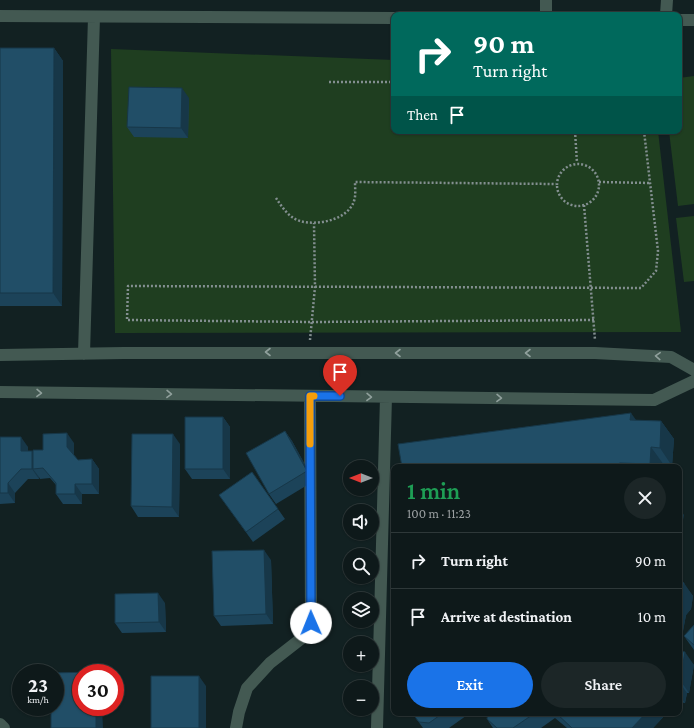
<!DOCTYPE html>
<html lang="en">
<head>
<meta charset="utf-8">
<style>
	:root { --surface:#0e191a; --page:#1c2627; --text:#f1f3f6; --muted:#9ba0a2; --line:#2e3839; --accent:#1a73e8 }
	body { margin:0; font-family:"Crimson Pro",serif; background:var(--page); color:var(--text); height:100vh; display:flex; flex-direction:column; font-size:15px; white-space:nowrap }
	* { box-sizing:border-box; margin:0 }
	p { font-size:13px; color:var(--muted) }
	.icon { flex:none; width:22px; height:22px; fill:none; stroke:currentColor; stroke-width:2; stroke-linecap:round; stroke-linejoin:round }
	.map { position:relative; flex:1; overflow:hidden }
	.panel { position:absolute; left:391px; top:464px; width:291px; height:252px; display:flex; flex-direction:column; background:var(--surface); border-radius:8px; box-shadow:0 1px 3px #0004,0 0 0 1px var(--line) }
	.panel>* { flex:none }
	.hud { position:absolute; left:391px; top:12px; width:291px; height:122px; border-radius:8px; box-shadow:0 1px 3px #0004,0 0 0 1px var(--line); background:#00695c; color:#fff; overflow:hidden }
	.needle { width:26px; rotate:270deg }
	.fabs { position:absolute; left:343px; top:460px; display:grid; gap:8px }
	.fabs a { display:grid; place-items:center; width:36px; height:36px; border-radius:50%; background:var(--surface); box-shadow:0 1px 3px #0004,0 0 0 1px var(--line); font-size:20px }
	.speed { position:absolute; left:12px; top:664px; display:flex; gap:8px; font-size:20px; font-weight:700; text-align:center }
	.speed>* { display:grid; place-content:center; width:52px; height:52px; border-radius:50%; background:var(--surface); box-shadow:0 1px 3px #0004,0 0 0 1px var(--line); line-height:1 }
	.speed small { font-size:10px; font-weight:400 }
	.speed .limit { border:6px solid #d22; background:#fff; color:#111 }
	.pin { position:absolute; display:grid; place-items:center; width:34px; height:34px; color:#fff; margin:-41px -17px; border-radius:50% 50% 50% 0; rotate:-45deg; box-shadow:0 0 4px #0007 }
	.pin .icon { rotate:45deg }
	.me { position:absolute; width:44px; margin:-22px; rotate:359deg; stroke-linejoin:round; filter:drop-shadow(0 0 3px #0008) }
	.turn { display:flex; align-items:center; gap:14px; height:84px; padding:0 16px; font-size:18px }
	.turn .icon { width:52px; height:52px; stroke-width:2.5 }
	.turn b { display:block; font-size:28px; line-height:34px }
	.then { display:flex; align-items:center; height:38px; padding:0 16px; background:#0003; gap:8px; font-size:15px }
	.round { display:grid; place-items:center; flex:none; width:42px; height:42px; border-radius:21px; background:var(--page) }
	.headline { display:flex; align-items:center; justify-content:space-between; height:68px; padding:0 16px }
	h1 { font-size:24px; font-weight:600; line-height:30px; color:#1e9e55 }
	.action { display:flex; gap:8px; margin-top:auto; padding:8px 16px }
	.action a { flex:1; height:46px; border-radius:24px; background:var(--accent); color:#fff; font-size:16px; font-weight:600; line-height:46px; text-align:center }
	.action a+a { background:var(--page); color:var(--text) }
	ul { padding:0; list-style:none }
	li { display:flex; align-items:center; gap:12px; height:56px; padding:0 16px; border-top:1px solid var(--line) }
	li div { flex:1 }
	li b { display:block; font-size:15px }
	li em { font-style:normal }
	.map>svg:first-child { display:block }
</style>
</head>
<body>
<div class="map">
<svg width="694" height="728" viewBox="0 0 694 728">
	<rect width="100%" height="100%" fill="#122122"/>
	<path fill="#1f3e20" d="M111 49 394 60V131H658L681 332 115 333Z
		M694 76V204L678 206 669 131H679V78Z
		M694 216V281L684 282 676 218Z"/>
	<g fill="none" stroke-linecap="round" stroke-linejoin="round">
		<path stroke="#838f90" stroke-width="2.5" stroke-dasharray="2 2" stroke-linecap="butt" d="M329 82H394
			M575 131 577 163
			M557 185a21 21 0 1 1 42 0a21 21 0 1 1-42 0Z
			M599 182 650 183
			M276 198C282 207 289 218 300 221 317 226 348 220 354 201 356 196 355 188 355 182L556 184
			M584 205 595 340
			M594 320 312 322 127 320 128 286 641 288 656 271 658 251 644 131
			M310 340 315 287 314 223"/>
		<path stroke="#435952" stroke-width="12" d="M546 15V0
			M666 15 667 0
			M0 16 394 18
			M679 20H694
			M84 354 94 17
			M0 355 124 353H595L671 357 694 370
			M0 392 654 400 694 381
			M0 724 4 728
			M236 728 239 712 247 688 270 663 302 638 311 623 310 396
			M377 728 386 397"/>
	</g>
	<path fill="#1c4359" d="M0 48H54L63 61 62 306H0Z
		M189 98 188 138 134 137 127 127Z
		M223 417 230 427V479H192L185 469Z
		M636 420 661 421 674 439 672 466 664 465V467H402Z
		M285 431 292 441 314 481 276 504 269 494Z
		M0 437 28 447V451H32L33 452 74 443V455L78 460 92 459 99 469V494H82V504H63L56 494V485L50 478 40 479 39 477V479H28L15 493V503L0 504Z
		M180 444 179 517H138L131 506Z
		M252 472 285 519 253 542 219 495Z
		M271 560 273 624 221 626 214 616Z
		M679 578 693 596 691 609 686 615 679 651 694 665 689 693H687L685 703 679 702Z
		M165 603 166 632 122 633 115 623Z
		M694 625V650L684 636Z
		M412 713H470L449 728H423Z
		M488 713H667L653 728H567L555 718 541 728H493L487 719Z"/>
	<path fill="#173748" d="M54 48 63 61 62 306 53 293Z
		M182 88 189 98 188 138 181 128Z
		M631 413 644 431 630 420Z
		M223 417 230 427V479L223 469Z
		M661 421 674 439 672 466 660 448Z
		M285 431 292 441 314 481 307 471Z
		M67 433 74 443V457L67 447Z
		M173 434 180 444 179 517 172 507Z
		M21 437 28 447V461L21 451Z
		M651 447 664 465V467H652L650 464Z
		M32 451 39 461 33 469 39 477V479L32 469Z
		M92 459 99 469V494L92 484Z
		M8 483 15 493V503L8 493Z
		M75 484 82 494V504L75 494Z
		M679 508 684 515 679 540Z
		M264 550 271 560 273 624 266 614Z
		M684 583 693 596 691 609 686 615 679 654V599Z
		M158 593 165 603 166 632 159 622Z
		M685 652 694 665 689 693 680 680Z
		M199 676 206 686V728H199Z
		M679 682 687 693 685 703 679 695Z
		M96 707H102L103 728H96Z
		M646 713H667L653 728H632Z"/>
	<path fill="#214e67" stroke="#173748" d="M0 48H54L53 293H0Z
		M129 87 182 88 181 128 127 127Z
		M631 413 630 420 661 421 660 448 651 447 650 464 620 463 610 467H402L398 444Z
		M185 417H223V469H185Z
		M285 431 307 471 269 494 246 453Z
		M67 433V447L78 460 92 459V484H75V494H56V483L43 468 33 469V450H43V434Z
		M132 434H173L172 507 131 506Z
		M0 437H21V451H32V469H21L8 483V493H0Z
		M252 472 278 509 246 532 219 495Z
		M264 550 266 614 214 616 212 551Z
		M679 578 684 583 682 596 679 599Z
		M158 593 159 622 115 623V594Z
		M694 625V645L684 636Z
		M679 651 685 652 680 680H679Z
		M95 672V673H81V707H96V728H51V707H55V673H50Z
		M151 676H199V728H151Z
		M412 713H443L429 723 419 722Z
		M488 713H535L513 728H497L487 719Z
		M556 713H646L632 728H572Z"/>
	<defs><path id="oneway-chevron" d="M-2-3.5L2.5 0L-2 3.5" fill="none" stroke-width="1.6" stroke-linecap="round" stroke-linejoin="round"/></defs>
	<g stroke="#90a09c">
		<use href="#oneway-chevron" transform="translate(268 352) rotate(180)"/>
		<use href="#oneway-chevron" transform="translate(398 353) rotate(-180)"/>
		<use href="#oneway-chevron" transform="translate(528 353) rotate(-180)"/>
		<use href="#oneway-chevron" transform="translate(658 356) rotate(-177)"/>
		<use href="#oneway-chevron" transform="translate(39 393) rotate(1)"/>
		<use href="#oneway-chevron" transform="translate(169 394) rotate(1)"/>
		<use href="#oneway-chevron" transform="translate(369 397) rotate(1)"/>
		<use href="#oneway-chevron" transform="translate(499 398) rotate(1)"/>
	</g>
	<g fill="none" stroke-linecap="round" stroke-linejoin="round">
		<defs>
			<path id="route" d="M311 623 310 396H340"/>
		</defs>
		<use href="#route" stroke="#114b97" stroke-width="10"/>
		<use href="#route" stroke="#1a73e8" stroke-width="7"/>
		<path stroke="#f59e0b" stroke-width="7" d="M310 444V396H314"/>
	</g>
</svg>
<div class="fabs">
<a><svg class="needle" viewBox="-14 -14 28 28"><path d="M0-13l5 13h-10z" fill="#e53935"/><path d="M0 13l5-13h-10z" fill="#9ba0a2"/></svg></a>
<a><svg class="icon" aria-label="sound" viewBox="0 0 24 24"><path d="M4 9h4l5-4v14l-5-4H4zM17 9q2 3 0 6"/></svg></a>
<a><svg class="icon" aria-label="search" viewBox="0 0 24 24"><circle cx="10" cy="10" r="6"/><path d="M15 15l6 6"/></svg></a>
<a><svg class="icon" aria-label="layers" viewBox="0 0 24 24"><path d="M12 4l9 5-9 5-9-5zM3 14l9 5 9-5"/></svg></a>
<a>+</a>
<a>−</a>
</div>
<div class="speed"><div>23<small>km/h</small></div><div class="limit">30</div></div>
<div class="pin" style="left:340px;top:396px;background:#d93025"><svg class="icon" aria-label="arrive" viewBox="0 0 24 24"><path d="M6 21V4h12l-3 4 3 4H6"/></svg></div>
<svg class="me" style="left:311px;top:623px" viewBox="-20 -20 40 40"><circle r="19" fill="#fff"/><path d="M0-13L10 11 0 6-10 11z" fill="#1a73e8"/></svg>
<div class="hud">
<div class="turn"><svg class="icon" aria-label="right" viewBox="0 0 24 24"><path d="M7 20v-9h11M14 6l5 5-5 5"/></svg><div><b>90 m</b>Turn right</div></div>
<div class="then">Then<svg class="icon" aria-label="arrive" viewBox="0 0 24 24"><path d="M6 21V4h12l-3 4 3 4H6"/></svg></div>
</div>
<section class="panel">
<div class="headline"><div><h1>1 min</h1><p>100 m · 11:23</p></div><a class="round"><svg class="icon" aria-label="close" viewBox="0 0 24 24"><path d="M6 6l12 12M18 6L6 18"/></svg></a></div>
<ul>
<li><svg class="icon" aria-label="right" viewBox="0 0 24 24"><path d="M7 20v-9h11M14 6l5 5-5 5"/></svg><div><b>Turn right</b></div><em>90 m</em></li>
<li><svg class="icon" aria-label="arrive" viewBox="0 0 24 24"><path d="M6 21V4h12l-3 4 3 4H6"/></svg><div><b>Arrive at destination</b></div><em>10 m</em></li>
</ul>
<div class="action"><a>Exit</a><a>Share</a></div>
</section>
</div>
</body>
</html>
